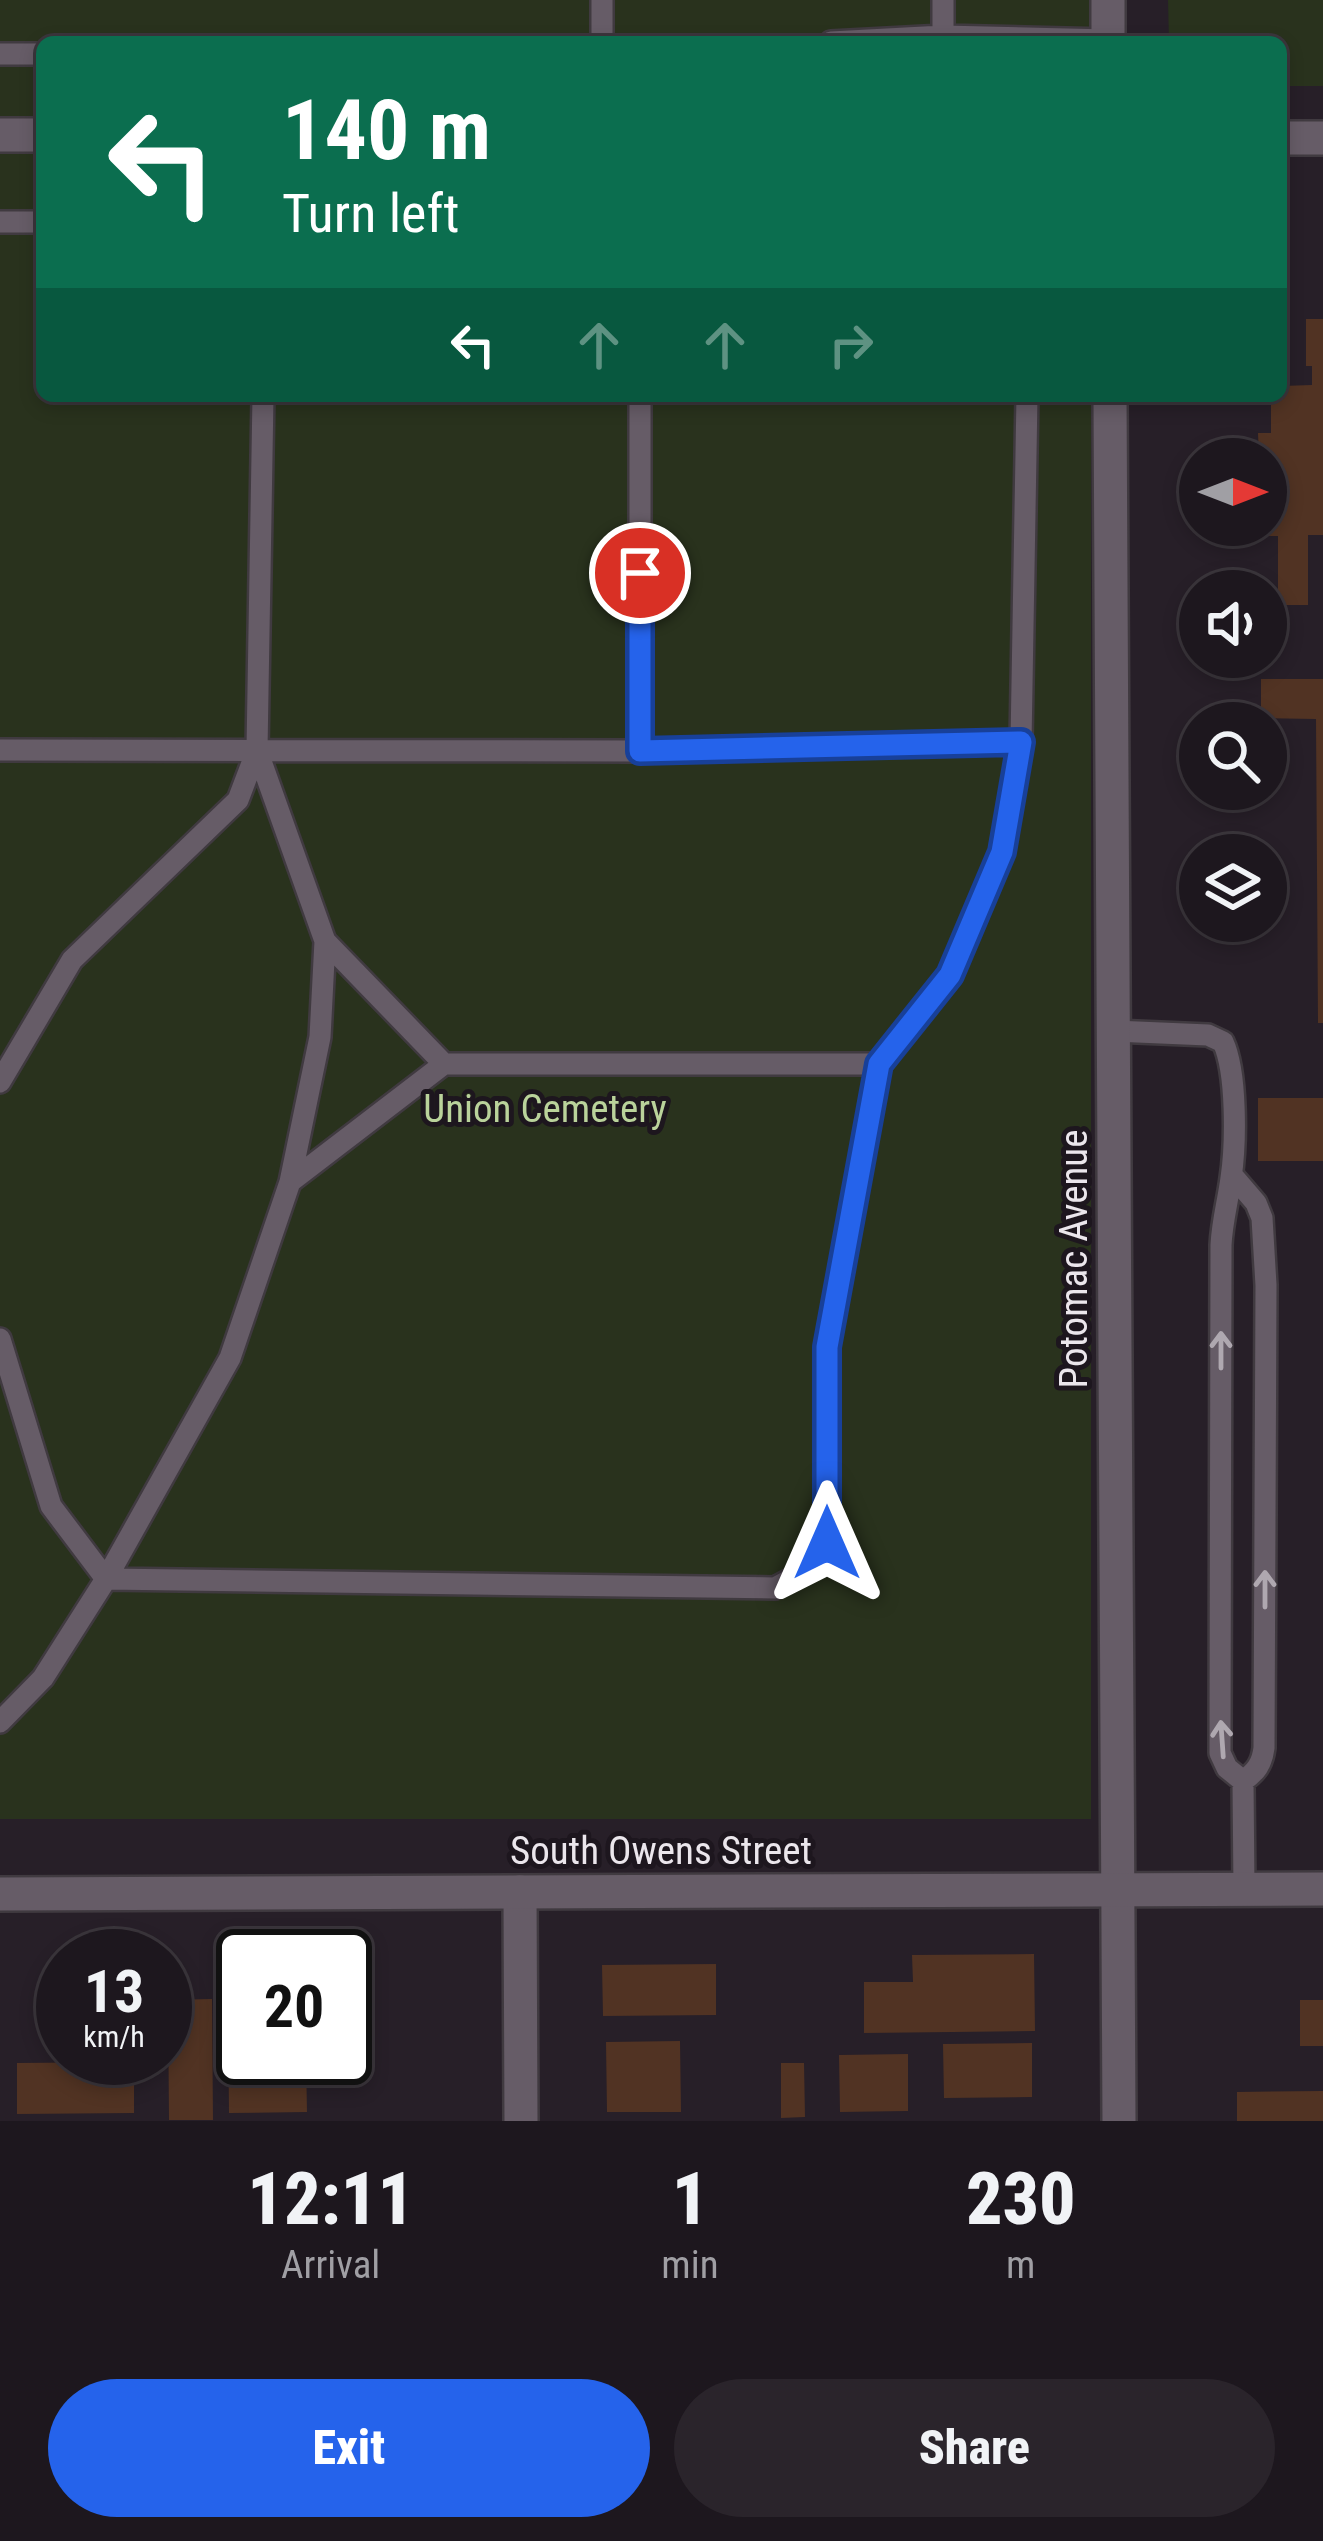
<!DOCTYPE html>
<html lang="en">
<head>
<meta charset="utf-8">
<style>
	:root { --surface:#1d171e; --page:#2a242b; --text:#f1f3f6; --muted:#a09fa4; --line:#3b363c; --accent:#2563eb }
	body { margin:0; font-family:"Roboto Condensed",sans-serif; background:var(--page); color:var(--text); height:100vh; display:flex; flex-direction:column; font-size:45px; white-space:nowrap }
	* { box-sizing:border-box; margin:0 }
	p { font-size:39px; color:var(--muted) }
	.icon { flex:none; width:66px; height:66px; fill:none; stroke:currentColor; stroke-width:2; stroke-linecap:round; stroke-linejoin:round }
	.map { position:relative; height:2121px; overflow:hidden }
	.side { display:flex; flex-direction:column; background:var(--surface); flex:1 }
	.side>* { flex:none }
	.hud { position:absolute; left:36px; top:36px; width:1251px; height:366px; border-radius:18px; box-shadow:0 6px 18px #0003,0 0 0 3px var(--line); background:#0b6e4f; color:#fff; overflow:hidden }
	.needle { width:78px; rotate:90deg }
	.tools { position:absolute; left:1179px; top:438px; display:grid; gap:24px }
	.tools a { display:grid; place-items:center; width:108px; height:108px; border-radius:50%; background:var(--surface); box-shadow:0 6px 18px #0003,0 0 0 3px var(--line); font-size:60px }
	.speed { position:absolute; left:36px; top:1929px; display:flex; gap:24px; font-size:60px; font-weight:700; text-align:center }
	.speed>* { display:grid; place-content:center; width:156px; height:156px; border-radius:50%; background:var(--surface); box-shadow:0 6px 18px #0003,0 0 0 3px var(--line); line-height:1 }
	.speed small { font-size:30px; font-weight:400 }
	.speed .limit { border:6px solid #111; border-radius:18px; background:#fff; color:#111 }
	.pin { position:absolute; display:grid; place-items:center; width:102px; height:102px; color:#fff; margin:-51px; border:6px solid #fff; border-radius:50%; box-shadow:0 3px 12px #0007 }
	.me { position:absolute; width:132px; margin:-66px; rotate:0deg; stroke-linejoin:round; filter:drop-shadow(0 0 9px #0008) }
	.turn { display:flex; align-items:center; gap:42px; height:252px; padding:0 48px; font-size:54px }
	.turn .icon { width:156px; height:156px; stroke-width:2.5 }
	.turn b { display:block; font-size:84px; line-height:102px }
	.lanes { display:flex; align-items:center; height:114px; padding:0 48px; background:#0003; justify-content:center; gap:60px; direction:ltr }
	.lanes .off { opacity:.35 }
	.eta { display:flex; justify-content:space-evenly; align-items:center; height:204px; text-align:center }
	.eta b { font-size:72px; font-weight:800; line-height:84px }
	.button { display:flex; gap:24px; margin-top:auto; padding:24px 48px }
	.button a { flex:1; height:138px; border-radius:72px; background:var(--accent); color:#fff; font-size:48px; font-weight:800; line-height:138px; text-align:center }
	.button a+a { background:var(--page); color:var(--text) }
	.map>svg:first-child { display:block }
</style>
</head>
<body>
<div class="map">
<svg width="1323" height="2121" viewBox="0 0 1323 2121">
	<rect width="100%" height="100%" fill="#271f28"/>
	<path fill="#29321d" d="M0 0H1091V42H42V396H1091V1819H0Z
		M1168 0H1323V86H1281V42H1169Z"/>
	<path fill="#513323" d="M1306 319H1323V535H1308V605H1278V536H1260L1259 525H1266V459H1259L1258 433H1271V396H1281V386L1312 385V366H1306Z
		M1261 679H1323V1023H1318L1316 719 1261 718Z
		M1258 1098H1323V1161H1258Z
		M1034 1954 1035 2031 864 2033V1982H913L912 1955Z
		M716 1964V2015L603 2016 602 1965Z
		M212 1999 213 2120H169L168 2000Z
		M1300 2000H1323V2046H1300Z
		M243 2013V2058H306L307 2112 229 2113 228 2014Z
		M680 2041 681 2112H607L606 2042Z
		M1032 2043V2097L944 2098 943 2044Z
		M908 2054V2111L840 2112 839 2055Z
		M134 2062V2113L17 2114V2063Z
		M781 2063H804L805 2117 781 2118Z
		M1323 2091V2121H1237V2092Z"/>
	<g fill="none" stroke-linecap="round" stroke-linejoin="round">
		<defs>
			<path id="service" d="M602 0V42
				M943 0V36
				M831 42 943 36 1108 40
				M0 54H42
				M0 222H42
				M0 750 640 751 1021 742 1027 396
				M640 751V396
				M325 941 444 1064
				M1114 1031 1208 1035 1223 1042C1237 1072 1236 1144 1231 1178 1228 1201 1222 1222 1221 1245L1220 1753 1227 1768 1243 1781 1244 1890
				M0 1082 72 960 238 800 257 750 263 396
				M1232 1175 1256 1203 1262 1218 1266 1285 1264 1748C1262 1764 1256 1772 1243 1781
				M290 1182 444 1064H879
				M0 1339 51 1506 106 1579 230 1358 290 1182 320 1037 325 941 257 750
				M0 1722 43 1678 106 1579 775 1588 808 1570 827 1543V1347L879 1064 950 975 1002 852 1021 742"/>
			<path id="minor" d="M1108 0V42
				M1110 396 1119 2121
				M520 1892 521 2121"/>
			<path id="tertiary" d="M0 135H42
				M1281 138H1323
				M0 1894 1323 1889"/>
		</defs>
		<use href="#service" stroke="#403a40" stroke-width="26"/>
		<use href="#minor" stroke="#403a40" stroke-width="38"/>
		<use href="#tertiary" stroke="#403a40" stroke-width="38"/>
		<use href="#service" stroke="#665c67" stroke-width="21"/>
		<use href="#minor" stroke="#665c67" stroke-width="33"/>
		<use href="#tertiary" stroke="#665c67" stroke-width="33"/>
	</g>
	<defs><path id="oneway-shaft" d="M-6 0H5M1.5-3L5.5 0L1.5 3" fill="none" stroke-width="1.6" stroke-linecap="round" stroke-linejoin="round" transform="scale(3)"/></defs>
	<g stroke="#afa8b0">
		<use href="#oneway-shaft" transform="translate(1221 1350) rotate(-90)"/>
		<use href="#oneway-shaft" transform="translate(1265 1589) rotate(-90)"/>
		<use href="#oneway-shaft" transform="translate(1222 1739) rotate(-94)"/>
	</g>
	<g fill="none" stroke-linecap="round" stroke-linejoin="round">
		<defs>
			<path id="route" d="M640 573V751L1021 742 1002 852 950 975 879 1064 827 1347V1543"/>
		</defs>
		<use href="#route" stroke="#184099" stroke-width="30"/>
		<use href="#route" stroke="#2563eb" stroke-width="21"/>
	</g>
	<g text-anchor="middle" stroke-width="10" stroke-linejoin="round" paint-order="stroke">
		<g font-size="39" fill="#bad39b" stroke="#1d161e">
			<text x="545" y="1122">Union Cemetery</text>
		</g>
		<g font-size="39" fill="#ebe6ec" stroke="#1d161e">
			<text transform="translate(1073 1259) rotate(-90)" y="14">Potomac Avenue</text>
			<text x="661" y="1864">South Owens Street</text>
		</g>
	</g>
</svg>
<div class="tools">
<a><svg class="needle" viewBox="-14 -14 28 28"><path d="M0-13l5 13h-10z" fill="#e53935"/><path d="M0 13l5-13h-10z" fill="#a09fa4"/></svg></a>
<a><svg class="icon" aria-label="sound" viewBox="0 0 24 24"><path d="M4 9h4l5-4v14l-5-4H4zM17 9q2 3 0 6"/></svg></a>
<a><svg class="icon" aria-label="search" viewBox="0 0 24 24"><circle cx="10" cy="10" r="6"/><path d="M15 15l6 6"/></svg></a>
<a><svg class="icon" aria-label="layers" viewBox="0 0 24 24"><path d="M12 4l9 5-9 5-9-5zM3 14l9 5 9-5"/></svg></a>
</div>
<div class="speed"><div>13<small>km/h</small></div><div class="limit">20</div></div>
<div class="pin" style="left:640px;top:573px;background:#d93025"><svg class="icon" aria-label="arrive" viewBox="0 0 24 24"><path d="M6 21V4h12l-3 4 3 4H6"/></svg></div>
<svg class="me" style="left:827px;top:1543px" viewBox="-20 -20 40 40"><path d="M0-17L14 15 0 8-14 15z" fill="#2563eb" stroke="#fff" stroke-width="4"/></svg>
<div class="hud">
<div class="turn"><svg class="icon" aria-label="left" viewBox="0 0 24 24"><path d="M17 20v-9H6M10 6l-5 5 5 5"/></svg><div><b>140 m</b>Turn left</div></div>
<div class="lanes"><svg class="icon" aria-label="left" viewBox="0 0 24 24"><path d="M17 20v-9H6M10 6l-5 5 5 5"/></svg><svg class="icon off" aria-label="ahead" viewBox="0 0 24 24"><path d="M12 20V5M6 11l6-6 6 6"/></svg><svg class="icon off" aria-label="ahead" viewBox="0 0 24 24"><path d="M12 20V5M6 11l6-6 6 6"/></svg><svg class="icon off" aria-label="right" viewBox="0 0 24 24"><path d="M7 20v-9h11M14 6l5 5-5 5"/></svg></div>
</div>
</div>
<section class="side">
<div class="eta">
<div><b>12:11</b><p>Arrival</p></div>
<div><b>1</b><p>min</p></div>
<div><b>230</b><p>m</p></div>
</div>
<div class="button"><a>Exit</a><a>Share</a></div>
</section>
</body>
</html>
